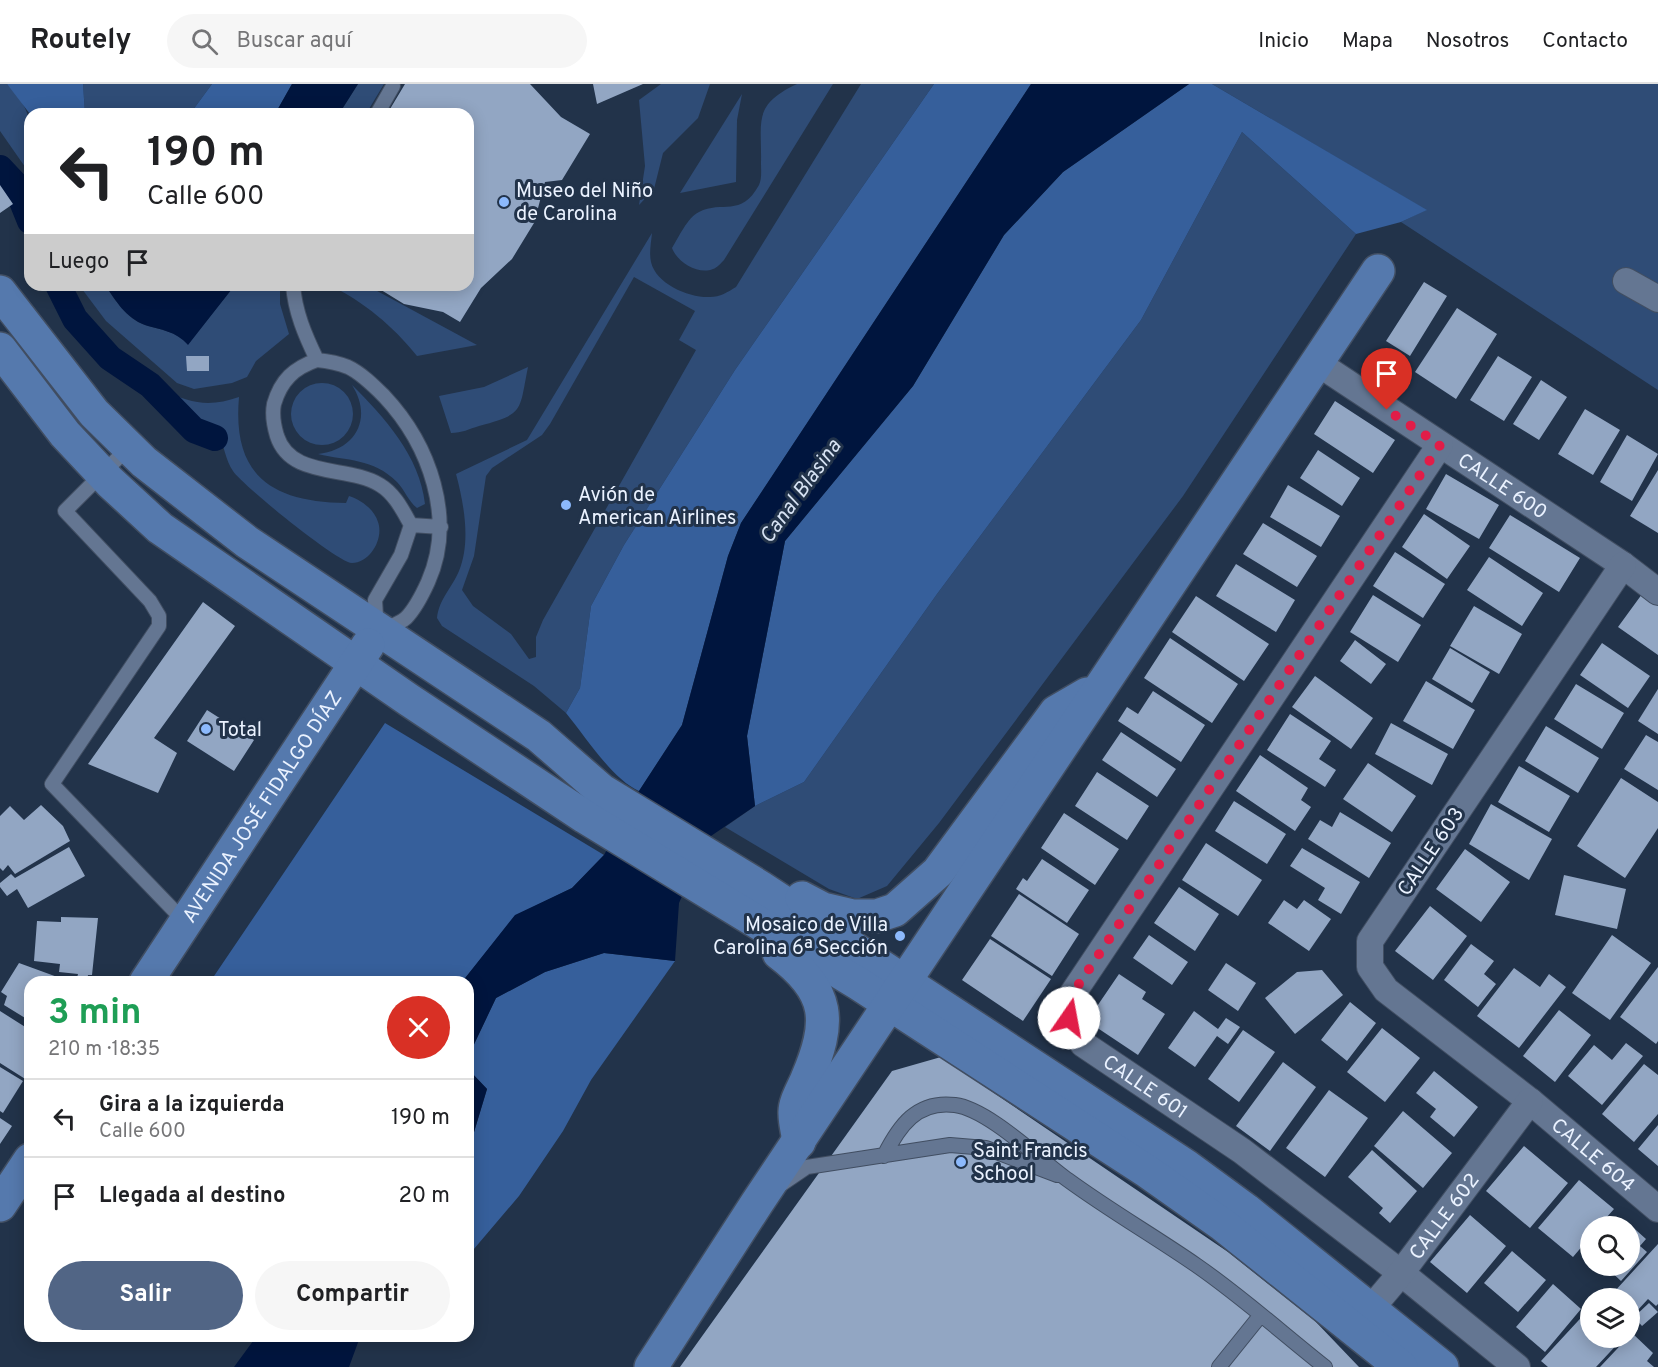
<!DOCTYPE html>
<html lang="es">
<head>
<meta charset="utf-8">
<style>
	:root { --surface:#fff; --page:#f6f6f6; --text:#202124; --muted:#757577; --line:#e0e0e0; --accent:#516585 }
	body { margin:0; font-family:Overpass,sans-serif; background:var(--page); color:var(--text); height:100vh; display:flex; flex-direction:column; font-size:22px; white-space:nowrap }
	* { box-sizing:border-box; margin:0 }
	p { font-size:20px; color:var(--muted) }
	.icon { flex:none; width:33px; height:33px; fill:none; stroke:currentColor; stroke-width:2; stroke-linecap:round; stroke-linejoin:round }
	.map { position:relative; flex:1; overflow:hidden }
	.side { position:absolute; left:24px; top:892px; width:450px; height:366px; display:flex; flex-direction:column; background:var(--surface); border-radius:18px; box-shadow:0 3px 15px #0003 }
	.side>* { flex:none }
	.banner { position:absolute; left:24px; top:24px; width:450px; height:183px; border-radius:18px; box-shadow:0 3px 15px #0003; background:#fff; color:var(--text); overflow:hidden }
	.buttons { position:absolute; left:1580px; top:1132px; display:grid; gap:12px }
	.buttons a { display:grid; place-items:center; width:60px; height:60px; border-radius:50%; background:var(--surface); box-shadow:0 3px 15px #0003; font-size:30px }
	.pin { position:absolute; display:grid; place-items:center; width:51px; height:51px; color:#fff; margin:-62px -26px; border-radius:50% 50% 50% 0; rotate:-45deg; box-shadow:0 0 6px #0007 }
	.pin .icon { rotate:45deg }
	.me { position:absolute; width:66px; margin:-33px; rotate:12deg; stroke-linejoin:round; filter:drop-shadow(0 0 4px #0008) }
	.turn { display:flex; align-items:center; gap:21px; height:126px; padding:0 24px; font-size:27px }
	.turn .icon { width:78px; height:78px; stroke-width:2.5 }
	.turn b { display:block; font-size:42px; line-height:51px }
	.then { display:flex; align-items:center; height:57px; padding:0 24px; background:#0003; gap:12px; font-size:22px }
	.round { display:grid; place-items:center; flex:none; width:63px; height:63px; border-radius:32px; background:var(--page) }
	.head { display:flex; align-items:center; justify-content:space-between; height:102px; padding:0 24px }
	h1 { font-size:36px; font-weight:700; line-height:45px; color:#1e9e55 }
	.action { display:flex; gap:12px; margin-top:auto; padding:12px 24px }
	.action a { flex:1; height:69px; border-radius:36px; background:var(--accent); color:#fff; font-size:24px; font-weight:700; line-height:69px; text-align:center }
	.action a+a { background:var(--page); color:var(--text) }
	ul { padding:0; list-style:none }
	li { display:flex; align-items:center; gap:18px; height:78px; padding:0 24px; border-top:2px solid var(--line) }
	li div { flex:1 }
	li b { display:block; font-size:22px }
	li em { font-style:normal }
	header { display:flex; align-items:center; gap:36px; box-sizing:border-box; height:84px; padding:0 30px; background:var(--surface); border-bottom:2px solid var(--line) }
	header strong { font-size:28px }
	nav { display:flex; gap:33px; margin-inline-start:auto; font-size:21px }
	.search { width:420px; height:54px; background:var(--page); display:flex; align-items:center; gap:15px; box-sizing:border-box; padding:0 21px; border-radius:33px; color:var(--muted); font-size:22px }
	.map>svg:first-child { display:block }
</style>
</head>
<body>
<header>
<strong>Routely</strong>
<div class="search"><svg class="icon" aria-label="search" viewBox="0 0 24 24"><circle cx="10" cy="10" r="6"/><path d="M15 15l6 6"/></svg>Buscar aquí</div>
<nav><a>Inicio</a><a>Mapa</a><a>Nosotros</a><a>Contacto</a></nav>
</header>
<div class="map">
<svg width="1658" height="1283" viewBox="0 0 1658 1283">
	<rect width="100%" height="100%" fill="#22334a"/>
	<path fill="#2f4c76" fill-rule="evenodd" d="M0 0H7C38 31 30 49 30 90L0 47Z
		M83 0H212L190 30H85Z
		M358 0H384L366 30H339Z
		M661 0H710L698 34 663 69 654 105 639 121 645 82 639 16Z
		M797 0H833L724 176C721 179 717 184 713 185 698 191 677 178 672 164 679 153 687 134 699 128 722 116 741 134 759 101 762 95 761 86 761 79 762 37 752 21 797 0Z
		M861 0H934L735 286 624 461 591 522 580 604 566 629 534 602 442 542 437 534C439 515 452 504 459 487 471 458 464 420 456 390L527 356 652 149C651 159 649 169 651 178 656 200 689 214 710 213 720 213 728 208 736 203ZM634 193 695 227 679 256 696 266 543 536 536 553V573L529 575 511 550 473 522 462 506 474 472 486 392 492 384 542 351 550 340Z
		M1212 0H1658V306L1401 138 1426 126Z
		M742 10 737 36 736 98 680 109Z
		M1242 48 1356 150 1183 412 939 739 887 802 857 815 829 805 725 743 755 722 804 698 937 510 1141 236Z
		M79 201H105C116 217 126 234 145 241 161 246 176 247 188 260L235 201H280V220L289 250 256 277 247 293 232 299 194 305 177 299 106 237Z
		M330 201H366L477 261 417 272C392 241 365 219 330 201Z
		M528 283C519 327 525 330 479 342 469 345 462 349 451 349L439 312 484 303Z
		M291 330a31 31 0 1 1 62 0a31 31 0 1 1-62 0Z
		M352 301C384 333 420 372 425 420L417 424C408 417 405 406 397 398 373 374 347 377 318 370 356 366 373 334 352 301Z
		M164 306C190 320 211 323 239 313 232 392 272 418 346 419L349 412C361 416 374 425 378 438 384 455 370 479 352 479 338 479 242 401 233 387 226 377 223 360 219 348L190 333Z"/>
	<path fill="#365f9b" d="M7 0H83L85 30H30Z
		M212 0H292L275 30H190Z
		M934 0H1031L741 439 728 472 682 641 639 707C612 695 585 652 566 629L580 604 591 522 624 461 735 286Z
		M1189 0H1212L1427 126 1401 138 1356 150 1242 48 1141 236 937 510 804 698 755 722 747 652 785 457 913 302 1004 151 1063 88Z
		M385 639 604 771 572 804 515 832 462 898H210Z
		M604 869 675 877 591 996 563 1047 519 1112 468 1172V1068L487 1005 468 985V973L496 914 545 888Z"/>
	<path fill="#00153e" d="M292 0H358L339 30H275Z
		M1031 0H1189L1063 88 1004 151 913 302 785 457 747 652 755 722 708 754 679 819 675 877 604 869 545 888 496 914 468 973V898H462L515 831 572 804 604 771 639 707 682 641 728 472 741 439Z
		M105 201H235L188 261C176 247 161 246 145 241 126 234 116 217 105 201Z
		M468 985 487 1005 468 1068Z
		M256 1253V1252L360 1253 349 1283H234Z"/>
	<g fill="none" stroke-linecap="round" stroke-linejoin="round">
		<path stroke="#00153e" stroke-width="26" d="M0 84 15 100 30 137
			M58 201 75 235 110 274 150 301 194 346 215 354"/>
	</g>
	<path fill="#92a6c3" d="M405 0H530L561 33 590 50 562 96 545 98 534 139 512 175 481 204 460 238 443 228 404 220 373 201H468V30H387Z
		M593 0H643L597 20Z
		M0 101 13 120 0 129Z
		M1424 198 1447 212 1410 272 1386 257Z
		M1457 224 1497 250 1456 315 1415 288Z
		M186 272H209V287H187Z
		M1498 272 1532 293 1504 337 1470 316Z
		M1541 296 1567 313 1539 356 1513 340Z
		M1335 317 1395 356 1373 389 1314 350Z
		M1585 325 1620 346 1593 391 1558 370Z
		M1627 351 1658 370 1632 417 1600 398Z
		M1318 366 1360 394 1342 422 1300 394Z
		M1658 386V449L1630 432Z
		M1446 390 1499 421 1479 455 1426 425Z
		M1288 401 1340 432 1321 463 1270 433Z
		M1424 430 1470 462 1447 495 1402 463Z
		M1510 431 1580 474 1559 508 1489 464Z
		M1263 439 1317 472 1297 503 1243 470Z
		M1395 468 1445 500 1423 534 1373 502Z
		M1489 473 1543 509 1522 542 1467 506Z
		M1236 480 1295 516 1276 548 1216 512Z
		M1645 506 1658 515V571L1618 543Z
		M1373 511 1421 541 1398 578 1350 548Z
		M1196 512 1269 560 1244 597 1172 548Z
		M203 518 235 542 154 654 177 669 158 709 88 680Z
		M1474 522 1522 550 1499 590 1450 562Z
		M1170 554 1238 600 1212 639 1144 594Z
		M1355 556 1386 580 1371 600 1340 577Z
		M1602 559 1650 592 1628 624 1580 591Z
		M1450 564 1490 588 1472 619 1432 595Z
		M1315 592 1373 634 1351 665 1292 623Z
		M1426 597 1475 626 1453 665 1403 637Z
		M1576 600 1624 629 1602 665 1554 635Z
		M1658 605V650L1638 637Z
		M1153 607 1205 641 1181 678 1118 637 1127 623 1138 630Z
		M207 626 254 656 234 687 187 657Z
		M1290 630 1331 657 1319 675 1336 686 1325 703 1267 666Z
		M1391 639 1448 670 1432 701 1375 670Z
		M1546 642 1599 674 1578 709 1525 677Z
		M1121 648 1176 685 1157 713 1102 676Z
		M1646 651 1658 658V706L1624 685Z
		M1260 671 1308 704 1301 716 1311 723 1295 747 1236 707Z
		M1368 679 1416 712 1392 748 1343 715Z
		M1519 682 1570 712 1549 748 1498 718Z
		M1097 688 1149 722 1127 756 1075 722Z
		M1621 694 1658 718V744L1625 794 1577 762Z
		M1234 717 1286 750 1267 780 1215 747Z
		M1491 720 1552 755 1529 796 1469 760Z
		M41 721 63 742 70 757 15 790 8 781 3 787 0 784V732L10 722 24 736Z
		M1340 728 1391 759 1369 794 1308 755 1320 736 1332 743Z
		M1064 729 1119 765 1095 801 1041 764Z
		M1206 759 1262 796 1238 832 1182 796Z
		M69 763 85 792 28 824 17 805 7 812 0 803V799L11 790 15 794Z
		M1302 764 1360 798 1341 830 1318 816 1325 804 1290 782Z
		M1465 765 1510 798 1481 838 1436 805Z
		M1042 775 1089 806 1067 839 1016 805 1023 794 1027 797Z
		M1564 791 1626 805 1617 845 1555 831Z
		M1179 803 1219 830 1195 867 1154 839Z
		M1019 810 1079 850 1052 892 991 852Z
		M1284 816 1297 825 1304 816 1331 835 1309 867 1268 839Z
		M1430 822 1467 852 1433 896 1395 867Z
		M61 833 98 834 92 891H88L87 896 77 894 78 890 59 888 60 880 34 877 37 837 61 838Z
		M1149 851 1188 878 1172 901 1133 874Z
		M1612 851 1651 879 1610 936 1572 909Z
		M990 855 1051 895 1023 937 962 896Z
		M1471 860 1494 877 1484 890 1496 900 1478 923 1444 896Z
		M19 879 71 898H30V937L4 921 7 912 1 908Z
		M1226 879 1256 899 1238 927 1208 906Z
		M1658 883V957L1656 960 1620 933Z
		M1514 884 1540 903 1549 890 1566 903 1519 964 1477 932Z
		M1322 886 1343 911 1295 950 1265 914 1297 888Z
		M1119 890 1146 908 1142 915 1165 930 1138 971 1087 937Z
		M1350 918 1376 939 1347 977 1321 956Z
		M1559 926 1591 951 1555 998 1523 972Z
		M0 927 30 946V998L0 979Z
		M1194 927 1218 945 1226 934 1240 943 1228 960 1217 952 1195 983 1168 964Z
		M1382 944 1420 974 1385 1018 1347 988Z
		M1243 946 1275 968 1239 1018 1208 995Z
		M1626 959 1643 972 1602 1021 1568 992 1594 961 1612 976Z
		M941 973 1228 1168 1315 1237 1359 1283H680L892 987Z
		M1283 978 1316 1003 1270 1067 1236 1042Z
		M1644 980 1658 991V1030L1634 1058 1602 1030Z
		M0 983 23 997 3 1029 0 1027Z
		M1434 987 1478 1023 1454 1053 1430 1033 1436 1025 1416 1009Z
		M1329 1006 1368 1034 1325 1093 1286 1064Z
		M1403 1027 1452 1069 1423 1104 1374 1062Z
		M0 1034 12 1042 0 1060Z
		M1658 1041V1082L1638 1065Z
		M1524 1062 1568 1099 1530 1144 1486 1107Z
		M1372 1066 1417 1107 1390 1139 1379 1129 1383 1124 1348 1093Z
		M1579 1096 1614 1125 1598 1143H1590V1153L1573 1173 1538 1144Z
		M1470 1131 1506 1162 1467 1209 1430 1178Z
		M1627 1138 1646 1155 1640 1162 1647 1168 1621 1197 1605 1182H1629V1143H1622Z
		M1658 1160V1220L1656 1222 1648 1215 1636 1228 1629 1222V1215H1621L1614 1208Z
		M1512 1167 1546 1196 1518 1228 1484 1199Z
		M1553 1200 1581 1225 1545 1268 1516 1243Z
		M1649 1219 1658 1228 1642 1242 1634 1233Z
		M1590 1224V1254H1623L1596 1283H1548L1541 1277Z
		M1632 1249 1653 1269 1647 1277 1654 1283H1600Z"/>
	<g fill="none" stroke-linecap="round" stroke-linejoin="round">
		<defs>
			<path id="lane" d="M377 30 393 2
				M293 201C295 228 305 251 317 276
				M317 276C327 277 338 279 348 283 361 289 374 302 384 312 430 361 456 435 428 498 423 509 415 525 406 534 400 540 386 544 377 547L375 516 401 471 411 441C403 427 395 410 380 401 348 381 291 395 277 352 274 342 272 330 274 320 281 296 294 284 317 276Z
				M129 363 65 427 150 517 159 532V542L52 700 185 838
				M411 441 441 443
				M884 1072C899 1042 917 1016 955 1021 988 1025 1040 1076 1068 1096 1109 1126 1154 1152 1196 1181 1241 1212 1282 1249 1325 1283
				M782 1100 807 1083 950 1061 986 1064 1057 1091
				M1219 1283 1260 1232"/>
			<g id="street">
				<path d="M1626 197 1658 215"/>
				<path id="s1" d="M1316 278 1623 481 1658 508"/>
				<path id="s2" d="M1440 361 1073 909 1069 935 1083 960 1242 1067 1401 1189 1517 1283"/>
				<path id="s3" d="M1623 481 1370 857V883L1386 906 1530 1017 1658 1125"/>
				<path id="s4" d="M1358 1240 1401 1189 1530 1017"/>
			</g>
			<g id="secondary">
				<path d="M0 208 94 329 144 378 247 458 539 652 601 706 760 803 1186 1082 1246 1126 1442 1283"/>
				<path d="M0 265 65 350 110 398 160 444 409 616 585 733 859 900 1148 1088 1223 1141 1401 1283"/>
				<path d="M802 814 823 825 853 832H877L895 826 938 788 1056 628 1087 610"/>
				<path d="M779 869C831 908 831 938 807 995 803 1005 794 1019 795 1030 795 1039 798 1049 799 1058"/>
				<path id="s5" d="M146 898 368 561"/>
				<path d="M0 1121 30 1076"/>
				<path d="M651 1283 757 1119 1378 187"/>
			</g>
		</defs>
		<use href="#lane" stroke="#414e62" stroke-width="16"/>
		<use href="#street" stroke="#414e62" stroke-width="28"/>
		<use href="#secondary" stroke="#414e62" stroke-width="36"/>
		<use href="#lane" stroke="#647692" stroke-width="14"/>
		<use href="#street" stroke="#647692" stroke-width="26"/>
		<use href="#secondary" stroke="#5579ad" stroke-width="33"/>
	</g>
	<g fill="none" stroke-linecap="round" stroke-linejoin="round">
		<path stroke="#e11d48" stroke-width="10" stroke-dasharray="0 18" d="M1069 934 1073 909 1440 361 1387 326"/>
	</g>
	<g fill="#8cb9fc" stroke="#22334a" stroke-width="2">
		<circle cx="504" cy="118" r="6"/>
		<circle cx="566" cy="421" r="6"/>
		<circle cx="206" cy="645" r="6"/>
		<circle cx="900" cy="852" r="6"/>
		<circle cx="961" cy="1078" r="6"/>
	</g>
	<g text-anchor="middle" stroke-width="6" stroke-linejoin="round" paint-order="stroke">
		<g font-size="20" fill="#eaf2ff" stroke="#22334a" text-anchor="start">
			<text x="516" y="113">Museo del Niño<tspan x="516" dy="23">de Carolina</tspan></text>
			<text x="578" y="417">Avión de<tspan x="578" dy="23">American Airlines</tspan></text>
			<text x="218" y="652">Total</text>
			<text x="888" y="847" text-anchor="end">Mosaico de Villa<tspan x="888" dy="23">Carolina 6ª Sección</tspan></text>
			<text x="973" y="1073">Saint Francis<tspan x="973" dy="23">School</tspan></text>
		</g>
		<g font-size="20" fill="#eaf2ff" stroke="#22334a">
			<text dy="7" stroke="none"><textPath href="#s1" startOffset="224">CALLE 600</textPath></text>
			<text dy="7" stroke="none"><textPath href="#s5" startOffset="210">AVENIDA JOSÉ FIDALGO DÍAZ</textPath></text>
			<text transform="translate(1430 767) rotate(-56)" y="7">CALLE 603</text>
			<text dy="7" stroke="none"><textPath href="#s2" startOffset="790">CALLE 601</textPath></text>
			<text dy="7" stroke="none"><textPath href="#s3" startOffset="772">CALLE 604</textPath></text>
			<text dy="7" stroke="none"><textPath href="#s4" startOffset="138">CALLE 602</textPath></text>
		</g>
		<g font-size="21" font-style="italic" fill="#d7e3f4" stroke="#22334a">
			<text transform="translate(800 407) rotate(-54)" y="7">Canal Blasina</text>
		</g>
	</g>
</svg>
<div class="buttons">
<a><svg class="icon" aria-label="search" viewBox="0 0 24 24"><circle cx="10" cy="10" r="6"/><path d="M15 15l6 6"/></svg></a>
<a><svg class="icon" aria-label="layers" viewBox="0 0 24 24"><path d="M12 4l9 5-9 5-9-5zM3 14l9 5 9-5"/></svg></a>
</div>
<div class="pin" style="left:1387px;top:326px;background:#d93025"><svg class="icon" aria-label="arrive" viewBox="0 0 24 24"><path d="M6 21V4h12l-3 4 3 4H6"/></svg></div>
<svg class="me" style="left:1069px;top:934px" viewBox="-20 -20 40 40"><circle r="19" fill="#fff"/><path d="M0-13L10 11 0 6-10 11z" fill="#e11d48"/></svg>
<div class="banner">
<div class="turn"><svg class="icon" aria-label="left" viewBox="0 0 24 24"><path d="M17 20v-9H6M10 6l-5 5 5 5"/></svg><div><b>190 m</b>Calle 600</div></div>
<div class="then">Luego<svg class="icon" aria-label="arrive" viewBox="0 0 24 24"><path d="M6 21V4h12l-3 4 3 4H6"/></svg></div>
</div>
<section class="side">
<div class="head"><div><h1>3 min</h1><p>210 m · 18:35</p></div><a class="round" style="background:#d93025;color:#fff"><svg class="icon" aria-label="close" viewBox="0 0 24 24"><path d="M6 6l12 12M18 6L6 18"/></svg></a></div>
<ul>
<li><svg class="icon" aria-label="left" viewBox="0 0 24 24"><path d="M17 20v-9H6M10 6l-5 5 5 5"/></svg><div><b>Gira a la izquierda</b><p>Calle 600</p></div><em>190 m</em></li>
<li><svg class="icon" aria-label="arrive" viewBox="0 0 24 24"><path d="M6 21V4h12l-3 4 3 4H6"/></svg><div><b>Llegada al destino</b></div><em>20 m</em></li>
</ul>
<div class="action"><a>Salir</a><a>Compartir</a></div>
</section>
</div>
</body>
</html>
